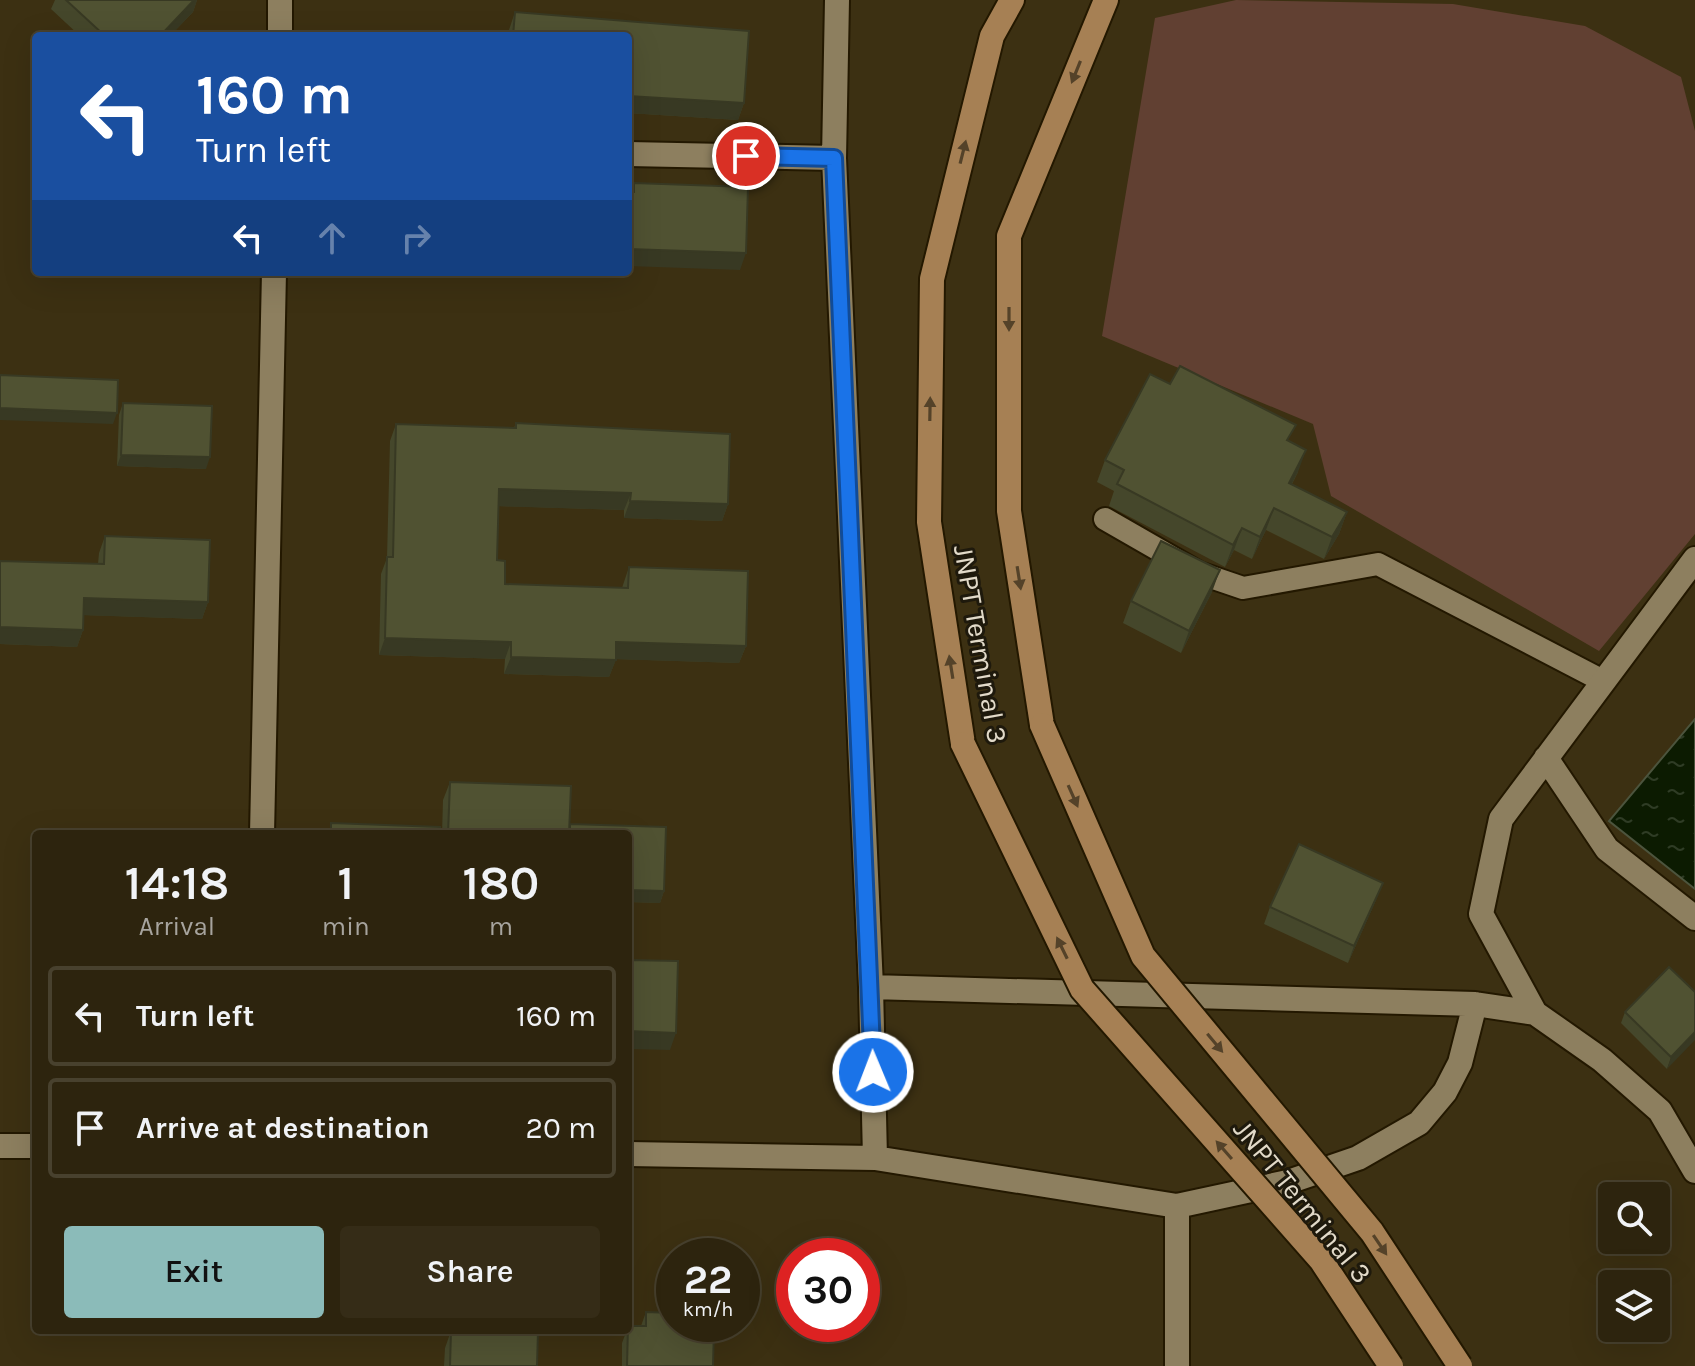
<!DOCTYPE html>
<html lang="en">
<head>
<meta charset="utf-8">
<style>
	:root { --surface:#2d240e; --page:#352c17; --text:#f1f3f6; --muted:#a7a49e; --line:#48412e; --accent:#8bbbb9 }
	body { margin:0; font-family:Karla,sans-serif; background:var(--page); color:var(--text); height:100vh; display:flex; flex-direction:column; font-size:30px; white-space:nowrap }
	* { box-sizing:border-box; margin:0 }
	p { font-size:26px; color:var(--muted) }
	.icon { flex:none; width:44px; height:44px; fill:none; stroke:currentColor; stroke-width:2; stroke-linecap:round; stroke-linejoin:round }
	.map { position:relative; flex:1; overflow:hidden }
	.details { position:absolute; left:32px; top:830px; width:600px; height:504px; display:flex; flex-direction:column; background:var(--surface); border-radius:8px; box-shadow:0 8px 32px #0002,0 0 0 2px var(--line) }
	.details>* { flex:none }
	.guide { position:absolute; left:32px; top:32px; width:600px; height:244px; border-radius:8px; box-shadow:0 8px 32px #0002,0 0 0 2px var(--line); background:#1a4fa0; color:#fff; overflow:hidden }
	.controls { position:absolute; left:1598px; top:1182px; display:grid; gap:16px }
	.controls a { display:grid; place-items:center; width:72px; height:72px; border-radius:8px; background:var(--surface); box-shadow:0 8px 32px #0002,0 0 0 2px var(--line); font-size:40px }
	.speed { position:absolute; left:656px; top:1238px; display:flex; gap:16px; font-size:40px; font-weight:700; text-align:center }
	.speed>* { display:grid; place-content:center; width:104px; height:104px; border-radius:50%; background:var(--surface); box-shadow:0 8px 32px #0002,0 0 0 2px var(--line); line-height:1 }
	.speed small { font-size:20px; font-weight:400 }
	.speed .limit { border:12px solid #d22; background:#fff; color:#111 }
	.pin { position:absolute; display:grid; place-items:center; width:68px; height:68px; color:#fff; margin:-34px; border:4px solid #fff; border-radius:50%; box-shadow:0 2px 8px #0007 }
	.me { position:absolute; width:88px; margin:-44px; rotate:359deg; stroke-linejoin:round; filter:drop-shadow(0 0 6px #0008) }
	.turn { display:flex; align-items:center; gap:28px; height:168px; padding:0 32px; font-size:36px }
	.turn .icon { width:104px; height:104px; stroke-width:2.5 }
	.turn b { display:block; font-size:56px; line-height:68px }
	.lanes { display:flex; align-items:center; height:76px; padding:0 32px; background:#0003; justify-content:center; gap:40px; direction:ltr }
	.lanes .off { opacity:.35 }
	.eta { display:flex; justify-content:space-evenly; align-items:center; height:136px; text-align:center }
	.eta b { font-size:48px; font-weight:600; line-height:56px }
	.primary-button { display:flex; gap:16px; margin-top:auto; padding:16px 32px }
	.primary-button a { flex:1; height:92px; border-radius:8px; background:var(--accent); color:#111; font-size:32px; font-weight:600; line-height:92px; text-align:center }
	.primary-button a+a { background:var(--page); color:var(--text) }
	ul { padding:0; list-style:none }
	li { display:flex; align-items:center; gap:24px; height:100px; margin:0 16px 12px; padding:0 16px; border:4px solid var(--line); border-radius:8px }
	li div { flex:1 }
	li b { display:block; font-size:30px }
	li em { font-style:normal }
	.map>svg:first-child { display:block }
</style>
</head>
<body>
<div class="map">
<svg width="1695" height="1366" viewBox="0 0 1695 1366">
	<defs>
		<pattern id="water-ripples" width="26" height="14" patternUnits="userSpaceOnUse" patternTransform="scale(2)"><rect width="26" height="14" fill="#0c1b01"/><path d="M2 4q2-2 4 0t4 0M15 11q2-2 4 0t4 0" fill="none" stroke="#2f3c25"/></pattern>
	</defs>
	<rect width="100%" height="100%" fill="#3c3012"/>
	<path fill="#614032" d="M1236 0 1453 4 1585 26 1681 77 1695 131V534L1599 651 1331 496 1313 424 1102 336 1155 18Z"/>
	<path fill="url(#water-ripples)" stroke="#4c543d" stroke-width="2" d="M1695 719V889L1609 821Z"/>
	<g fill="none" stroke-linecap="round" stroke-linejoin="round">
		<defs>
			<path id="lane" d="M1105 519 1199 573 1243 588 1378 564 1603 681"/>
			<path id="street" d="M837 0 834 158 871 987 1475 1004 1535 1013 1602 1060 1660 1111 1695 1171
				M280 36V0
				M628 154 834 158
				M1546 758 1607 849 1695 918
				M262 834 274 272
				M1535 1013 1481 914 1501 819 1695 559
				M0 1146H36
				M628 1154 875 1158 871 987
				M875 1158 1177 1206 1288 1182 1358 1158 1419 1123 1445 1092 1460 1063 1475 1004
				M1177 1366V1206"/>
			<path id="primary" d="M1042 725 1009 511V236L1106 0
				M963 744 929 522 932 279 992 36 1012 0"/>
		</defs>
		<use href="#lane" stroke="#231800" stroke-width="26"/>
		<use href="#street" stroke="#231800" stroke-width="28"/>
		<use href="#primary" stroke="#231800" stroke-width="28"/>
		<use href="#lane" stroke="#8d7f5f" stroke-width="22"/>
		<use href="#street" stroke="#8d7f5f" stroke-width="24"/>
		<use href="#primary" stroke="#a68054" stroke-width="24"/>
		<defs>
			<path id="primary-bridge" d="M1042 725 1143 956 1372 1232 1460 1366
				M963 744 1082 989 1321 1260 1391 1366"/>
		</defs>
		<use href="#primary-bridge" stroke="#231800" stroke-width="28" stroke-linecap="butt"/>
		<use href="#primary-bridge" stroke="#a68054" stroke-width="24"/>
	</g>
	<path fill="#45472b" d="M55 0H197L193 12 170 36H80L51 9Z
		M515 12 749 31 744 103 738 120 628 113V36H508L509 30Z
		M123 403 206 469 117 466 119 415Z
		M516 423 728 504 722 521 624 518V510L498 506 497 560 505 584 622 588 629 567 746 646 739 663 616 659 609 677 504 674 505 659 379 655 381 574 387 558 390 441 396 424 514 428Z
		M1290 442 1298 472 1292 484 1347 512 1339 534 1324 559 1266 530 1252 559 1234 550 1225 567 1109 506 1114 491 1097 482 1105 460Z
		M105 536 208 602 202 619 84 615 83 630 77 647 0 644V561L98 564 99 553Z
		M1212 592 1181 653 1123 623 1131 601Z
		M450 782 571 786 569 827 570 824 666 827 664 891 660 903 628 902V834H442L443 800Z
		M1376 900 1348 963 1264 924 1270 907Z
		M1695 992 1667 1069 1621 1023 1625 1012Z
		M646 1312 693 1327 713 1366H622V1343L627 1330 641 1326Z
		M466 1330H521L537 1366H444L445 1348 451 1331 466 1332Z"/>
	<path fill="#383923" d="M194 0H197L193 12 170 36H160Z
		M628 96 744 103 738 120 628 113Z
		M628 249 746 253 740 270 628 266Z
		M0 408 117 413 113 424 0 420Z
		M1306 450 1298 472 1281 504 1289 483Z
		M121 455 210 457 206 469 117 466Z
		M499 489 631 493 624 510 493 506Z
		M630 501 728 504 722 521 624 518Z
		M1274 508 1266 530 1252 559 1260 537Z
		M1347 512 1339 534 1324 559 1332 537Z
		M1242 528 1234 550 1225 567 1233 545Z
		M1220 570 1212 592 1181 653 1189 631Z
		M84 598 208 602 202 619 78 615Z
		M0 627 83 630 77 647 0 644Z
		M385 638 511 642 505 659 379 655Z
		M616 642 746 646 739 663 610 659Z
		M511 657 616 660 609 677 504 674Z
		M1383 883 1376 900 1348 963 1354 946Z
		M628 890 664 891 660 903 628 902Z
		M628 1031 676 1033 670 1050 628 1049Z
		M1695 1032V1040L1667 1069 1671 1057Z"/>
	<path fill="#505232" stroke="#383923" stroke-width="2" d="M66 0H194L160 36H105Z
		M515 12 749 31 744 103 628 96V36H513Z
		M634 183 748 187 746 253 628 249V192H634Z
		M1180 366 1296 425 1287 440 1306 450 1289 483 1347 512 1332 537 1274 508 1260 537 1242 528 1233 545 1117 484 1124 470 1105 460 1150 374 1170 384Z
		M0 375 118 380 117 413 0 408Z
		M123 403 212 406 210 457 121 455Z
		M516 423 730 434 728 504 630 501 631 493 499 489 497 560 505 561V584L628 588 629 567 748 571 746 646 616 642V660L511 657V642L385 638 387 557H393L396 424 516 428Z
		M105 536 210 540 208 602 84 598 83 630 0 627V561L104 564Z
		M1161 541 1220 570 1189 631 1131 601Z
		M450 782 571 786 569 834H448Z
		M331 823 440 827V834H331Z
		M570 824 666 827 664 891 628 890V834H570Z
		M1299 844 1383 883 1354 946 1270 907Z
		M628 960 678 961 676 1033 628 1031Z
		M1669 967 1695 992V1032L1671 1057 1625 1012Z
		M646 1312 674 1313V1324H693V1327L714 1328 713 1366H627L628 1326H646Z
		M472 1330 538 1331 537 1366H450L451 1331 472 1332Z"/>
	<defs><path id="oneway-solid" d="M-6-.8H1V-3.2L6.5 0L1 3.2V.8H-6Z" transform="scale(2)"/></defs>
	<g fill="#544229">
		<use href="#oneway-solid" transform="translate(1076 72) rotate(112)"/>
		<use href="#oneway-solid" transform="translate(963 152) rotate(-76)"/>
		<use href="#oneway-solid" transform="translate(1009 319) rotate(90)"/>
		<use href="#oneway-solid" transform="translate(930 409) rotate(-89)"/>
		<use href="#oneway-solid" transform="translate(1019 578) rotate(81)"/>
		<use href="#oneway-solid" transform="translate(951 667) rotate(-99)"/>
		<use href="#oneway-solid" transform="translate(1073 796) rotate(66)"/>
		<use href="#oneway-solid" transform="translate(1062 948) rotate(-116)"/>
		<use href="#oneway-solid" transform="translate(1215 1043) rotate(50)"/>
		<use href="#oneway-solid" transform="translate(1224 1150) rotate(-131)"/>
		<use href="#oneway-solid" transform="translate(1380 1245) rotate(56)"/>
	</g>
	<g fill="none" stroke-linecap="round" stroke-linejoin="round">
		<defs>
			<path id="route" d="M746 156 834 158 873 1072"/>
		</defs>
		<use href="#route" stroke="#114b97" stroke-width="20"/>
		<use href="#route" stroke="#1a73e8" stroke-width="14"/>
	</g>
	<g text-anchor="middle" stroke-width="6" stroke-linejoin="round" paint-order="stroke">
		<g font-size="28" fill="#e2dac9" stroke="#1e190c">
			<text transform="translate(981 644) rotate(80)" y="10">JNPT Terminal 3</text>
			<text transform="translate(1303 1201) rotate(51)" y="10">JNPT Terminal 3</text>
		</g>
	</g>
</svg>
<div class="controls">
<a><svg class="icon" aria-label="search" viewBox="0 0 24 24"><circle cx="10" cy="10" r="6"/><path d="M15 15l6 6"/></svg></a>
<a><svg class="icon" aria-label="layers" viewBox="0 0 24 24"><path d="M12 4l9 5-9 5-9-5zM3 14l9 5 9-5"/></svg></a>
</div>
<div class="speed"><div>22<small>km/h</small></div><div class="limit">30</div></div>
<div class="pin" style="left:746px;top:156px;background:#d93025"><svg class="icon" aria-label="arrive" viewBox="0 0 24 24"><path d="M6 21V4h12l-3 4 3 4H6"/></svg></div>
<svg class="me" style="left:873px;top:1072px" viewBox="-20 -20 40 40"><circle r="17" fill="#1a73e8" stroke="#fff" stroke-width="3"/><path d="M0-11L8 9 0 5-8 9z" fill="#fff"/></svg>
<div class="guide">
<div class="turn"><svg class="icon" aria-label="left" viewBox="0 0 24 24"><path d="M17 20v-9H6M10 6l-5 5 5 5"/></svg><div><b>160 m</b>Turn left</div></div>
<div class="lanes"><svg class="icon" aria-label="left" viewBox="0 0 24 24"><path d="M17 20v-9H6M10 6l-5 5 5 5"/></svg><svg class="icon off" aria-label="ahead" viewBox="0 0 24 24"><path d="M12 20V5M6 11l6-6 6 6"/></svg><svg class="icon off" aria-label="right" viewBox="0 0 24 24"><path d="M7 20v-9h11M14 6l5 5-5 5"/></svg></div>
</div>
<section class="details">
<div class="eta">
<div><b>14:18</b><p>Arrival</p></div>
<div><b>1</b><p>min</p></div>
<div><b>180</b><p>m</p></div>
</div>
<ul>
<li><svg class="icon" aria-label="left" viewBox="0 0 24 24"><path d="M17 20v-9H6M10 6l-5 5 5 5"/></svg><div><b>Turn left</b></div><em>160 m</em></li>
<li><svg class="icon" aria-label="arrive" viewBox="0 0 24 24"><path d="M6 21V4h12l-3 4 3 4H6"/></svg><div><b>Arrive at destination</b></div><em>20 m</em></li>
</ul>
<div class="primary-button"><a>Exit</a><a>Share</a></div>
</section>
</div>
</body>
</html>
